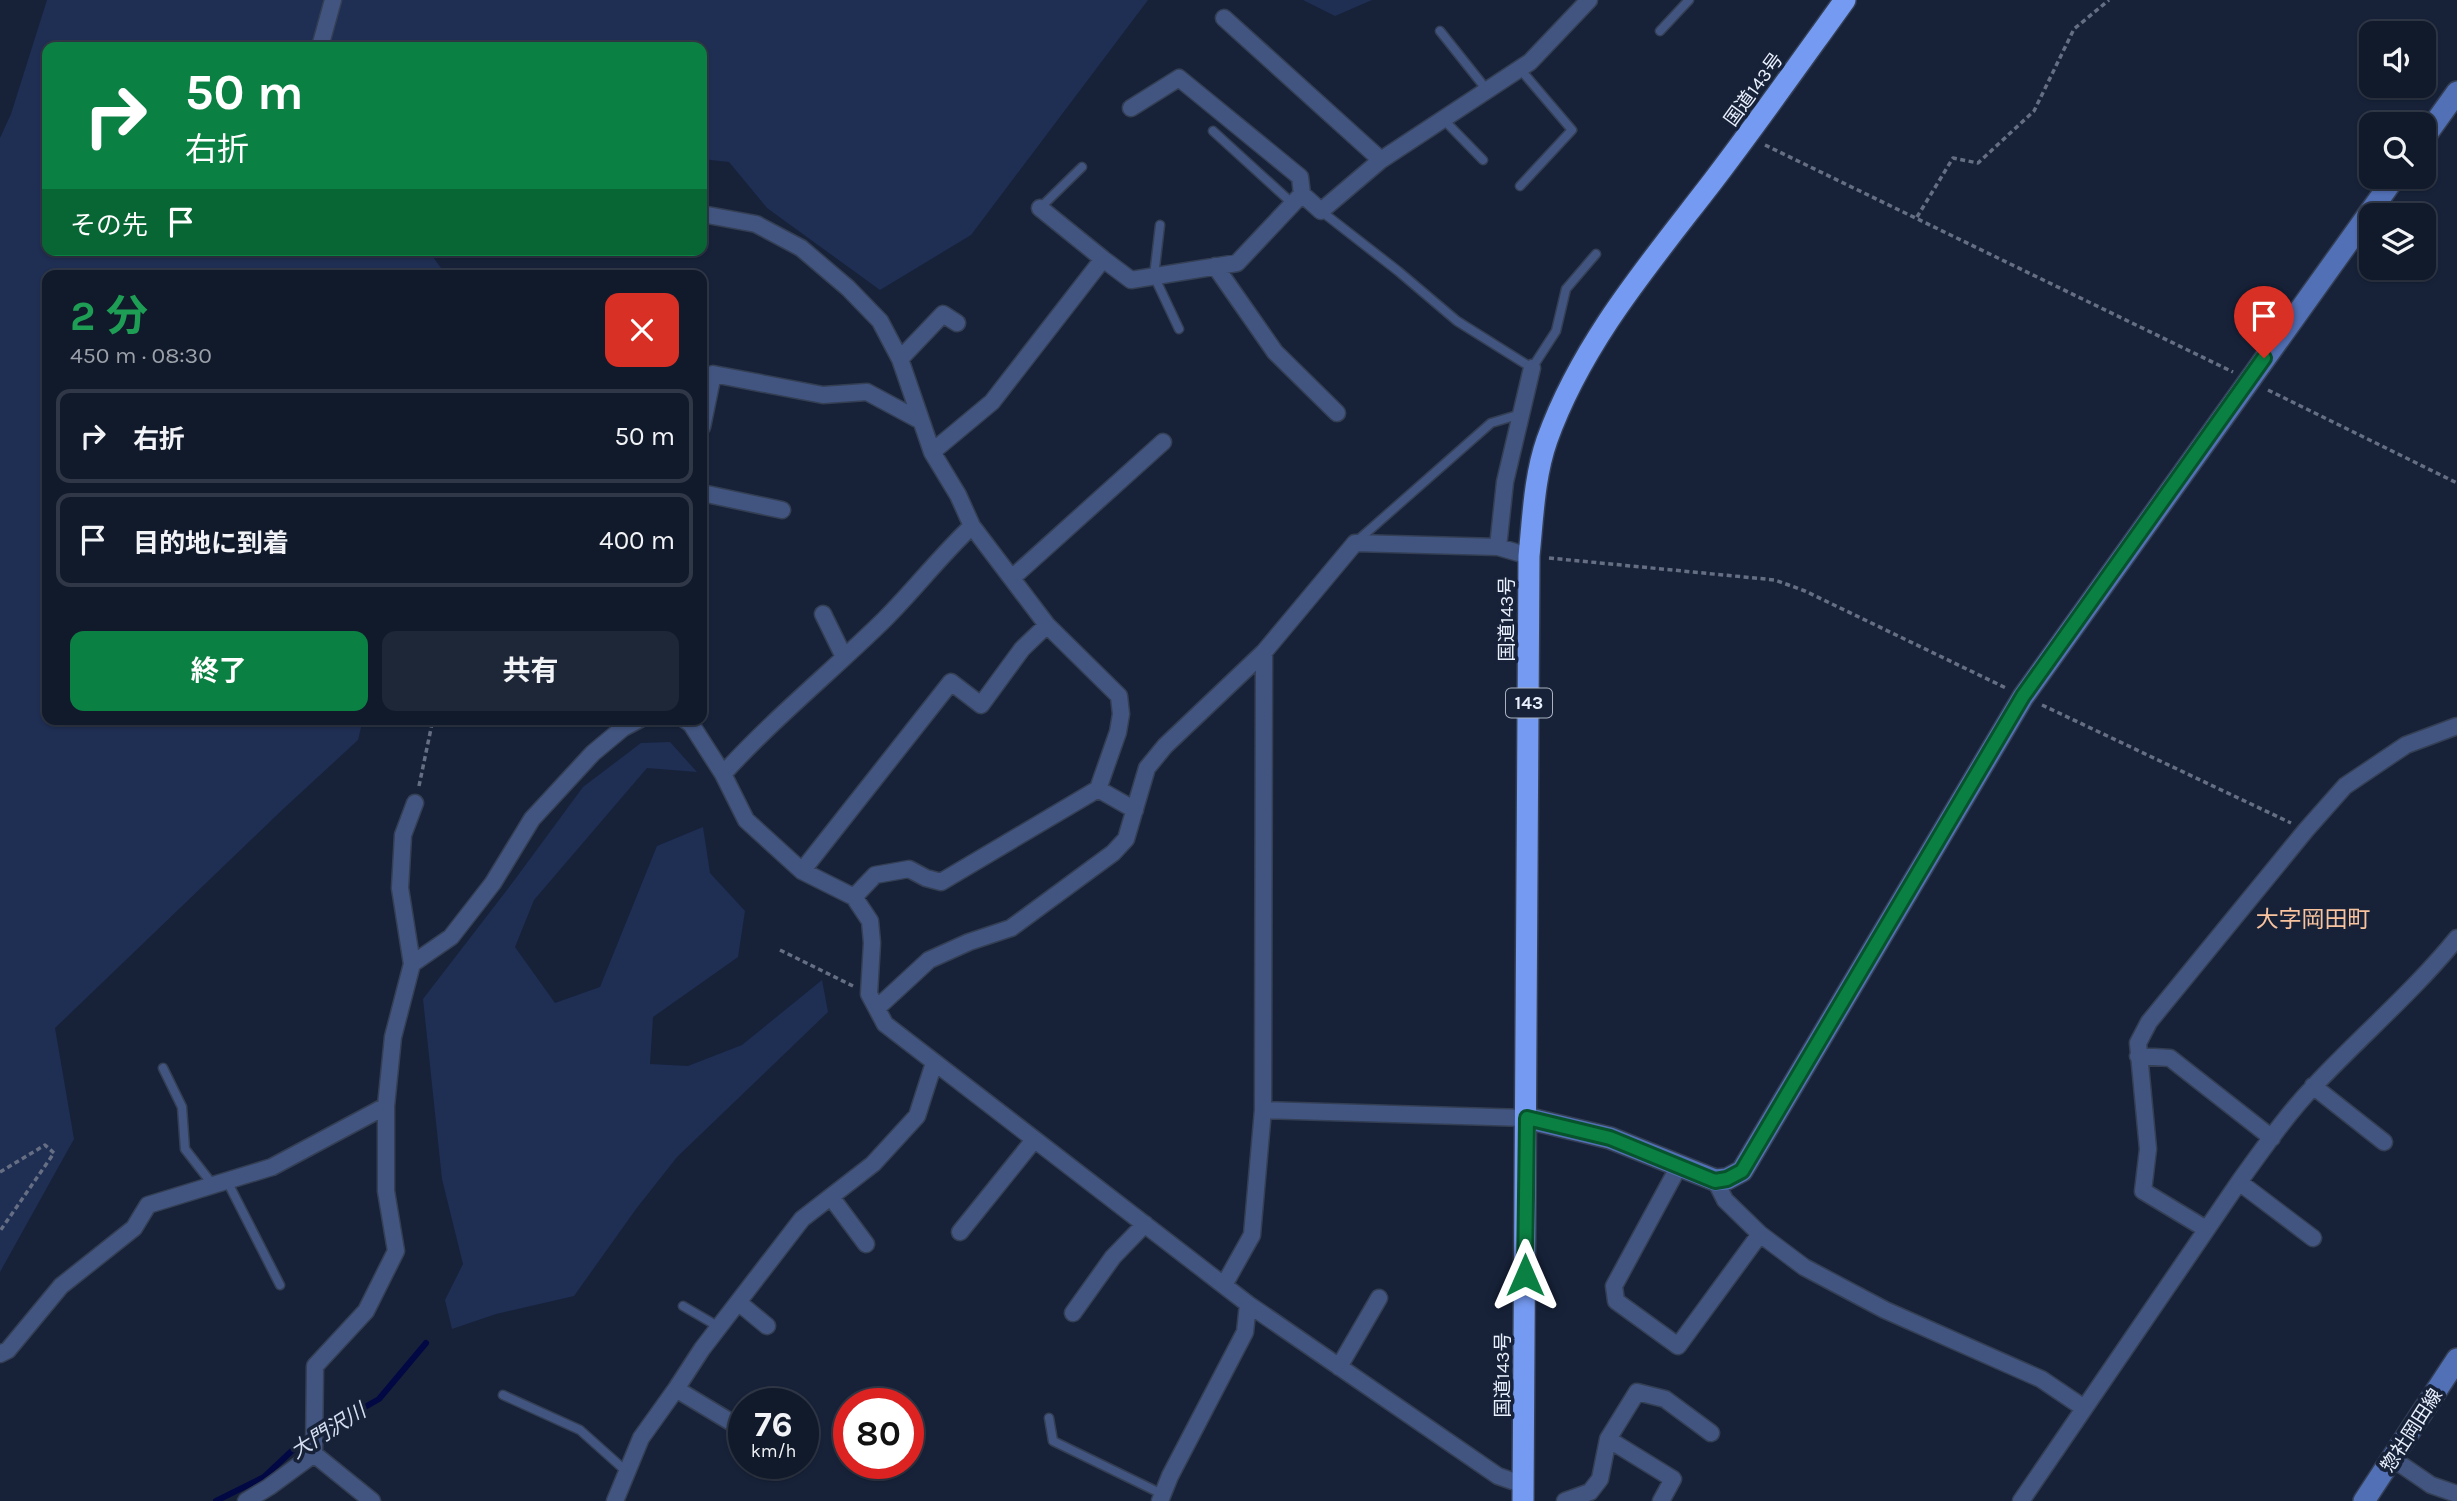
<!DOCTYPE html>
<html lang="ja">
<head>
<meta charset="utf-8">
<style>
	:root { --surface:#111a2b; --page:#1e2737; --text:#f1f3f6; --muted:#9ca1a9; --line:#303847; --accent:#0b8043 }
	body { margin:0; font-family:Karla,"Noto Sans JP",sans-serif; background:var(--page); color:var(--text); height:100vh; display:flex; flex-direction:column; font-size:26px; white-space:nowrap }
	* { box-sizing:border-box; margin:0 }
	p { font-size:23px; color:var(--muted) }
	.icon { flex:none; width:38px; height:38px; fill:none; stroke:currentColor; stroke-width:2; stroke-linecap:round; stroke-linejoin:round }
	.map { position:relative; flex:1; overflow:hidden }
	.details { position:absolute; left:42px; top:270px; width:665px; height:455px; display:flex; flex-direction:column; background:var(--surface); border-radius:14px; box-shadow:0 2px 5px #0004,0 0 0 2px var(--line) }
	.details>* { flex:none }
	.hud { position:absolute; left:42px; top:42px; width:665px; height:214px; border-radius:14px; box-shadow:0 2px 5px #0004,0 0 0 2px var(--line); background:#0b8043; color:#fff; overflow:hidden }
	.fabs { position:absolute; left:2359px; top:21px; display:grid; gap:14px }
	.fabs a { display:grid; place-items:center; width:77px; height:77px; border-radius:14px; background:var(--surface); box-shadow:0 2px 5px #0004,0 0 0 2px var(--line); font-size:35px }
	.speed { position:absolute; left:728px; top:1388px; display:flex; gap:14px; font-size:35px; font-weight:700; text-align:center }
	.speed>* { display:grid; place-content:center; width:91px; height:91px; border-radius:50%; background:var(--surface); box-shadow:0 2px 5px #0004,0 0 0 2px var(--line); line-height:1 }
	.speed small { font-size:18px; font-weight:400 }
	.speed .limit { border:10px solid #d22; background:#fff; color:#111 }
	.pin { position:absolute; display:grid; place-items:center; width:60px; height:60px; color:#fff; margin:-72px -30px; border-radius:50% 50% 50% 0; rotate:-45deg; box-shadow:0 0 7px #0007 }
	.pin .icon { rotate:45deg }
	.me { position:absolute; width:77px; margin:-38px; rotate:0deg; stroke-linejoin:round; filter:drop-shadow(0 0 5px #0008) }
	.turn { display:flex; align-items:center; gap:24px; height:147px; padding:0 28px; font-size:32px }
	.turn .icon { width:91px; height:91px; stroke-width:2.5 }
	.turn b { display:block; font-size:49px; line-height:60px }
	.then { display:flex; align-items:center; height:66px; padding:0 28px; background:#0003; gap:14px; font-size:26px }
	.round { display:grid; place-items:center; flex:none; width:74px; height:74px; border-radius:14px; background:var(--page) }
	.headline { display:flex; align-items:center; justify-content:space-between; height:119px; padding:0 28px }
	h1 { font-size:42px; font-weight:700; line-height:52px; color:#1e9e55 }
	.button { display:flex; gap:14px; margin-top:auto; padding:14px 28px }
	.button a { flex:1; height:80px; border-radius:14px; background:var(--accent); color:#fff; font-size:28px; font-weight:700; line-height:80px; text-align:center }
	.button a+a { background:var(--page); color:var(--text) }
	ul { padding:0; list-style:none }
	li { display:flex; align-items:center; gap:21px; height:94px; margin:0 14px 10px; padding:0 14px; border:4px solid var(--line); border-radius:14px }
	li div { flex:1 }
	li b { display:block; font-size:26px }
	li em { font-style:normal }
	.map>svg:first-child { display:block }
</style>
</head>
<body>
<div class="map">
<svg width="2457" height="1501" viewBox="0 0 2457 1501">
	<rect width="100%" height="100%" fill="#172239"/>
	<path fill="#1f2e53" d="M47 0H1148L971 235 880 290 767 208 729 162 702 159V47H47V250H428L446 275H47V719H363L358 740 281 811 55 1028 74 1139 0 1272V138L11 114Z
		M1303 0H1372L1335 16Z
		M670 742 697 772 647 768 534 900 515 947 555 1003 600 987 657 846 703 827 710 873 745 911 738 957 653 1017 650 1064 688 1066 742 1045 822 980 828 1012 677 1157 636 1209 574 1296 496 1314 452 1329 445 1300 463 1264 442 1179 423 999 513 882 583 787 641 743Z"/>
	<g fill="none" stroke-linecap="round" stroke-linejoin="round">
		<path stroke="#020843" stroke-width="6" d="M216 1501 264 1477 297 1446 379 1399 426 1343"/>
		<defs>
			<path id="lane" d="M1440 31 1487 90
				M1660 31 1689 0
				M1443 119 1483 160
				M1213 131 1293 204
				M1520 186 1572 130 1520 69
				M1040 208 1082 167
				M1321 211 1398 271 1457 321 1532 368 1556 331 1566 289 1596 254
				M1160 225 1154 276 1179 329
				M1357 541 1491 423 1521 414
				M163 1068 182 1107 185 1149 213 1185
				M227 1181 280 1285
				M683 1306 719 1327
				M503 1395 580 1430 627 1472
				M1049 1418 1053 1441 1162 1494"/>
			<path id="street" d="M1224 18 1381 160
				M320 47 333 0
				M1131 108 1179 78 1300 177 1302 194
				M1040 208 1103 259
				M702 214 756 224 801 248 848 288 880 321 900 359 932 452 958 495 972 526C941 555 915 589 885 619 831 672 773 719 723 774
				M1215 266 1275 352 1337 413
				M900 359 943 314 957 323
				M702 427 713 374 823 395 867 392 921 421
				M932 452 992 402 1103 259 1131 280 1237 263 1302 194 1321 211 1381 160 1530 62 1589 0
				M702 493 782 510
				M1498 547 1505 482 1532 368
				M1012 578 1163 442
				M823 614 844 657
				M684 719 691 724 723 774 746 820 802 871 854 897 870 921 872 943 869 994 885 1024 1248 1304 1498 1476 1524 1485
				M1098 789 1135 810
				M802 871 951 682 981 705 1022 649 1047 625
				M854 897 875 875 909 869 926 878 941 882 1098 789 1118 732 1121 714 1119 696 1047 625 972 526
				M412 964 451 937 493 883 532 819 593 753 623 728 640 719
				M877 1008 929 960 969 942 1011 928 1113 853 1126 839 1147 768 1165 746 1264 652
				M2138 1056 2170 1058 2272 1138
				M2313 1086 2384 1142
				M1263 1110 1526 1118
				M1679 1166 1614 1286 1616 1301 1678 1346 1760 1234
				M1715 1180 1725 1200 1760 1234 1804 1267 1885 1310 2041 1379 2084 1408
				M2239 1182 2313 1238
				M831 1197 866 1244
				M2206 1229 2143 1191 2148 1149 2138 1043 2149 1022 2306 830 2345 786 2406 745 2457 726
				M960 1232 1034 1140
				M1224 1285 1252 1235 1263 1110 1264 652 1355 543 1498 547 1529 556
				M738 1302 767 1326
				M1073 1313 1113 1257 1145 1224
				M0 1354 8 1350 61 1286 134 1228 148 1205 272 1167 386 1106
				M1339 1367 1379 1298
				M676 1389 744 1430
				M1608 1439 1673 1479 1661 1501
				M314 1454 315 1366 366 1311 396 1251 386 1191V1106L393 1037 412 964 400 888 403 835 415 803
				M314 1454 372 1501
				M2393 1459 2431 1485 2457 1494
				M246 1501 269 1487 314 1454
				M615 1501 641 1438 676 1389 702 1349 802 1219 873 1164 917 1116 934 1063
				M1160 1501 1170 1476 1245 1332 1248 1304
				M1565 1501 1590 1492 1600 1479 1608 1439 1637 1392 1665 1399 1711 1433
				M2021 1501 2239 1182C2263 1149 2287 1114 2315 1085 2362 1035 2414 991 2457 938"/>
			<path id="secondary" d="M2424 138 2457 92
				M1526 1118 1610 1138 1715 1180 1727 1179 1742 1171 2023 697 2395 177
				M2364 1501 2457 1359"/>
			<path id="highway" d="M1523 1501 1529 556C1533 518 1534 477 1547 440 1582 342 1650 263 1713 181 1758 122 1801 61 1845 0"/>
		</defs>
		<use href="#lane" stroke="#343f54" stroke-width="11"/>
		<use href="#street" stroke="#343f54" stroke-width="19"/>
		<use href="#secondary" stroke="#343f54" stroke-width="24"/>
		<use href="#highway" stroke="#343f54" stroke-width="24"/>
		<path stroke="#656e82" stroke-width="3.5" stroke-dasharray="5 3.5" stroke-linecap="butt" d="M1765 145 2233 372
			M2424 168 2432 157
			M1917 217 1953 158 1978 163 2034 111 2074 29 2109 0
			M2268 390 2457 483
			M1549 558 1775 580 1805 591 2006 688
			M2042 705 2291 823
			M419 786 433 719
			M780 950 853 986
			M0 1172 45 1145 54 1153 0 1231"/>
		<use href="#lane" stroke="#425580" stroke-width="8"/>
		<use href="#street" stroke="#425580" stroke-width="16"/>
		<use href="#secondary" stroke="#5270b6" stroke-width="21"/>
		<use href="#highway" stroke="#759af1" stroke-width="21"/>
	</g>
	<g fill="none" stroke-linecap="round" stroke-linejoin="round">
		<defs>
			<path id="route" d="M1525 1275 1527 1118 1610 1138 1715 1181 1727 1179 1742 1171 2023 696 2264 358"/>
		</defs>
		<use href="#route" stroke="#07532c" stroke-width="18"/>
		<use href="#route" stroke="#0b8043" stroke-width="12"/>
	</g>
	<g text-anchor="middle" stroke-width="7" stroke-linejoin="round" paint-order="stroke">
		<rect fill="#172239" stroke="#aab2c2" stroke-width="2" x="1506" y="688.5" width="46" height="29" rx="5"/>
		<g font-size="18" font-weight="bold" fill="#e9f0fd">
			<text x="1529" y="709">143</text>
		</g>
		<g font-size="19" fill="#e9f0fd" stroke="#172239">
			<text transform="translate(1753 89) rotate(-54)" y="7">国道143号</text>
			<text transform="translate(1506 619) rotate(-90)" y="7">国道143号</text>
			<text transform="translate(1502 1375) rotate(-90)" y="7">国道143号</text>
			<text transform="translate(2411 1430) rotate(-57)" y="7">惣社岡田線</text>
		</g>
		<g font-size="21" font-style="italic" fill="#d4ddf0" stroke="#172239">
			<text transform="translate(328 1431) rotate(-32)" y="7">大門沢川</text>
		</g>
		<g font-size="23" fill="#f9c39e" stroke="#172239">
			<text x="2313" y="927">大字岡田町</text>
		</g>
	</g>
</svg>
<div class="fabs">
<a><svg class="icon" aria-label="sound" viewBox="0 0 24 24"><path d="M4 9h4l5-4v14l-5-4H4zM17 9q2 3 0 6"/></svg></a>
<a><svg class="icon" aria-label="search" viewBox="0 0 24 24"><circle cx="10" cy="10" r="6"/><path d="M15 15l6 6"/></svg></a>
<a><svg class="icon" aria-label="layers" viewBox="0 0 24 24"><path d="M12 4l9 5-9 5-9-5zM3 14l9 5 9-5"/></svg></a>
</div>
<div class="speed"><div>76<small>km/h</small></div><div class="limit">80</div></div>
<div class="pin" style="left:2264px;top:358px;background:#d93025"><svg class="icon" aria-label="arrive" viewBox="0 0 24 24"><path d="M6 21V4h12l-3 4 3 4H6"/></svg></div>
<svg class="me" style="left:1525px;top:1275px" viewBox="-20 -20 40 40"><path d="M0-17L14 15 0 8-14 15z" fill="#0b8043" stroke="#fff" stroke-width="4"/></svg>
<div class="hud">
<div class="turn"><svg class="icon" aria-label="right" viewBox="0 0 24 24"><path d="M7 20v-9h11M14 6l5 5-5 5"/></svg><div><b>50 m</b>右折</div></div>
<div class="then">その先<svg class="icon" aria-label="arrive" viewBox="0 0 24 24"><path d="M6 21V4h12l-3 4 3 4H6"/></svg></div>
</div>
<section class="details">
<div class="headline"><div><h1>2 分</h1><p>450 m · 08:30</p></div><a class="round" style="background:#d93025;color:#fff"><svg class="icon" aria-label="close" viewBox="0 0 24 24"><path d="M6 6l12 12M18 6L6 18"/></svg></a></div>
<ul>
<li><svg class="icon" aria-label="right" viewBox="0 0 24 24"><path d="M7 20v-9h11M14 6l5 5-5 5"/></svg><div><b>右折</b></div><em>50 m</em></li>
<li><svg class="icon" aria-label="arrive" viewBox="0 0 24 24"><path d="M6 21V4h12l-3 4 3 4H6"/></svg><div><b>目的地に到着</b></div><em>400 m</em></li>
</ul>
<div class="button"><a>終了</a><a>共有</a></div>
</section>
</div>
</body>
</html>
